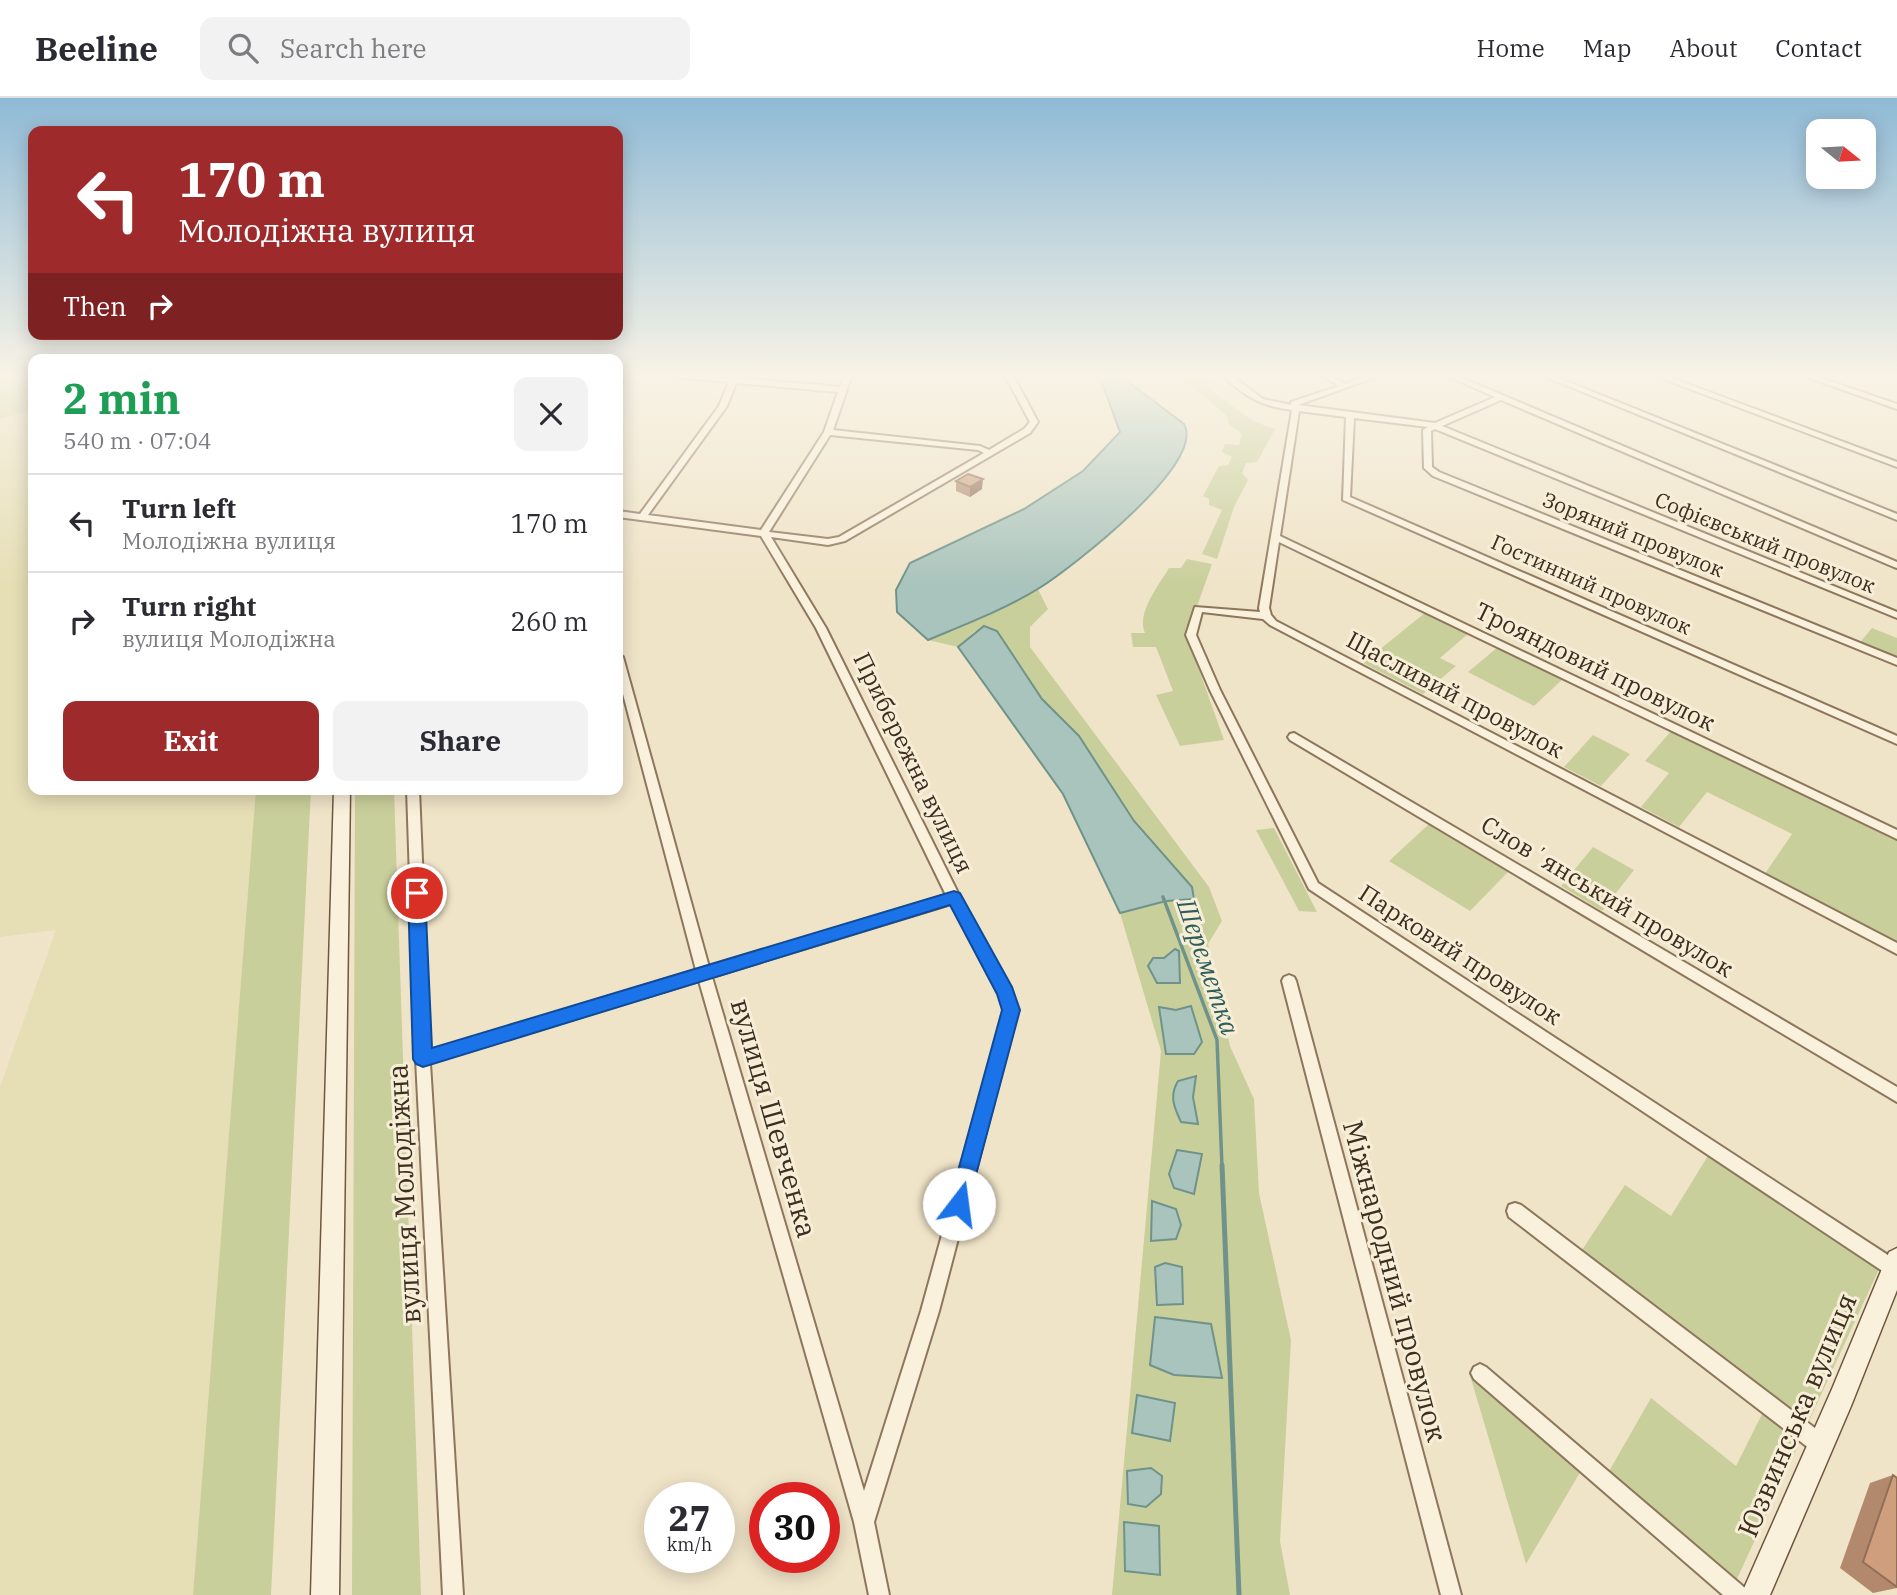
<!DOCTYPE html>
<html lang="en">
<head>
<meta charset="utf-8">
<style>
	:root { --surface:#fff; --page:#f2f2f3; --text:#2b2b33; --muted:#7c7c81; --line:#e1e1e2; --accent:#9e2a2b }
	body { margin:0; font-family:"IBM Plex Serif",serif; background:var(--page); color:var(--text); height:100vh; display:flex; flex-direction:column; font-size:26px; white-space:nowrap }
	* { box-sizing:border-box; margin:0 }
	p { font-size:23px; color:var(--muted) }
	.icon { flex:none; width:38px; height:38px; fill:none; stroke:currentColor; stroke-width:2; stroke-linecap:round; stroke-linejoin:round }
	.map { position:relative; flex:1; overflow:hidden }
	.details { position:absolute; left:28px; top:256px; width:595px; height:441px; display:flex; flex-direction:column; background:var(--surface); border-radius:14px; box-shadow:0 4px 18px #0003 }
	.details>* { flex:none }
	.banner { position:absolute; left:28px; top:28px; width:595px; height:214px; border-radius:14px; box-shadow:0 4px 18px #0003; background:#9e2a2b; color:#fff; overflow:hidden }
	.needle { width:46px; rotate:108deg }
	.tools { position:absolute; left:1806px; top:21px; display:grid; gap:14px }
	.tools a { display:grid; place-items:center; width:70px; height:70px; border-radius:14px; background:var(--surface); box-shadow:0 4px 18px #0003; font-size:35px }
	.speed { position:absolute; left:644px; top:1384px; display:flex; gap:14px; font-size:35px; font-weight:700; text-align:center }
	.speed>* { display:grid; place-content:center; width:91px; height:91px; border-radius:50%; background:var(--surface); box-shadow:0 4px 18px #0003; line-height:1 }
	.speed small { font-size:18px; font-weight:400 }
	.speed .limit { border:10px solid #d22; background:#fff; color:#111 }
	.pin { position:absolute; display:grid; place-items:center; width:60px; height:60px; color:#fff; margin:-30px; border:4px solid #fff; border-radius:50%; box-shadow:0 2px 7px #0007 }
	.me { position:absolute; width:77px; margin:-38px; rotate:15deg; stroke-linejoin:round; filter:drop-shadow(0 0 5px #0008) }
	.turn { display:flex; align-items:center; gap:24px; height:147px; padding:0 35px; font-size:32px }
	.turn .icon { width:91px; height:91px; stroke-width:2.5 }
	.turn b { display:block; font-size:49px; line-height:60px }
	.then { display:flex; align-items:center; height:66px; padding:0 35px; background:#0003; gap:14px; font-size:26px }
	.round { display:grid; place-items:center; flex:none; width:74px; height:74px; border-radius:14px; background:var(--page) }
	.headline { display:flex; align-items:center; justify-content:space-between; height:119px; padding:0 35px }
	h1 { font-size:42px; font-weight:700; line-height:52px; color:#1e9e55 }
	.primary-button { display:flex; gap:14px; margin-top:auto; padding:14px 35px }
	.primary-button a { flex:1; height:80px; border-radius:14px; background:var(--accent); color:#fff; font-size:28px; font-weight:700; line-height:80px; text-align:center }
	.primary-button a+a { background:var(--page); color:var(--text) }
	ul { padding:0; list-style:none }
	li { display:flex; align-items:center; gap:21px; height:98px; padding:0 35px; border-top:2px solid var(--line) }
	li div { flex:1 }
	li b { display:block; font-size:26px }
	li em { font-style:normal }
	header { display:flex; align-items:center; gap:42px; box-sizing:border-box; height:98px; padding:0 35px; background:var(--surface); border-bottom:2px solid var(--line) }
	header strong { font-size:33px }
	nav { display:flex; gap:38px; margin-inline-start:auto; font-size:24px }
	.search { width:490px; height:63px; background:var(--page); display:flex; align-items:center; gap:18px; box-sizing:border-box; padding:0 24px; border-radius:14px; color:var(--muted); font-size:26px }
	.map>svg:first-child { display:block }
</style>
</head>
<body>
<header>
<strong>Beeline</strong>
<div class="search"><svg class="icon" aria-label="search" viewBox="0 0 24 24"><circle cx="10" cy="10" r="6"/><path d="M15 15l6 6"/></svg>Search here</div>
<nav><a>Home</a><a>Map</a><a>About</a><a>Contact</a></nav>
</header>
<div class="map">
<svg width="1897" height="1497" viewBox="0 0 1897 1497">
	<rect width="100%" height="100%" fill="#f0e4c8"/>
	<path fill="#e6deb5" d="M33 312V691H256L193 1497H0V989L56 832 0 839V321Z"/>
	<path fill="#c9cf9b" fill-rule="evenodd" d="M0 277H33V312L0 321Z
		M1178 277H1202L1210 284 1206 289 1253 323 1275 331 1257 364 1246 365 1242 375 1248 382 1234 409 1217 461 1202 456 1222 412 1209 407V401L1203 398 1219 368 1228 367 1232 359 1222 354 1225 346 1239 347 1242 336 1229 326 1226 317Z
		M1187 461 1212 466 1194 517 1189 543 1224 642 1180 648 1156 597 1173 593 1156 549H1133L1131 535H1145C1136 515 1159 487 1169 470H1181Z
		M1038 491 1048 511 1030 529V549L1209 789 1222 823 1208 846 1230 948 1254 1001 1259 1095 1291 1242 1280 1443 1290 1497H1112L1161 953 1120 815 1166 803 1193 801 1192 789 1134 723 1079 638 1042 601 1022 569 975 533 958 549 928 542ZM1127 1374H1144L1155 1399 1146 1409Z
		M1426 514 1469 535 1440 560 1456 568 1423 596 1363 565Z
		M1872 530 1897 540V564L1857 548Z
		M1498 549 1564 580 1534 608 1468 574Z
		M1672 632 1897 737V851L1762 780 1792 736 1707 694 1679 729 1641 709 1669 675 1645 663Z
		M1593 637 1630 656 1601 688 1564 669Z
		M256 691H311L271 1497H193Z
		M355 691H394L421 1497H352Z
		M1429 726 1509 773 1470 813 1389 763Z
		M1274 730 1317 814 1299 813 1256 732Z
		M1593 749 1634 772 1602 813 1561 788Z
		M1709 1056 1880 1169 1808 1325 1582 1152 1625 1087 1671 1118Z
		M1469 1274 1480 1275 1585 1366 1526 1466Z
		M1651 1300 1736 1368 1763 1314 1801 1342 1736 1483 1608 1375Z"/>
	<path fill="#a9c4bc" stroke="#6f938a" stroke-width="2" d="M1093 277H1119L1184 326C1207 365 1071 470 1041 489 1006 511 966 526 928 542L897 514 896 492 910 465 1024 411 1083 373 1120 334 1102 285Z
		M984 528 997 533 1042 601 1079 638 1134 723 1192 789 1194 801 1166 803 1120 815 1063 696 958 549Z
		M1175 851 1179 853 1180 885H1157L1148 868 1153 860H1164Z
		M1191 908 1202 944 1194 956H1166L1159 909 1176 912Z
		M1196 978 1193 999 1198 1026 1181 1024C1174 1009 1169 998 1178 983Z
		M1177 1052 1202 1056 1194 1096 1174 1090 1169 1076Z
		M1152 1103 1176 1111 1181 1127 1176 1141 1151 1143Z
		M1165 1165 1182 1169 1183 1206 1157 1207 1155 1169Z
		M1155 1219 1211 1226 1222 1280 1174 1277 1150 1267Z
		M1137 1297 1175 1305 1170 1343 1132 1335Z
		M1151 1370 1162 1378 1161 1396 1146 1409 1128 1406 1127 1373Z
		M1124 1424 1159 1428 1160 1477 1125 1473Z"/>
	<g fill="none" stroke-linecap="round" stroke-linejoin="round">
		<path stroke="#6f938a" stroke-width="3.5" d="M1163 799 1217 942 1222 1069"/>
		<path stroke="#6f938a" stroke-width="5" d="M1222 1067 1239 1497"/>
		<defs>
			<path id="minor" d="M618 277H626L621 286H618Z
				M671 277 731 280 732 277H740L738 280 840 289 844 277H852L833 332 980 348 989 352 1024 331 1030 324 1005 277H1013L1038 324 1030 335 845 443 828 447 771 439 826 530 960 799 1011 891 1018 912 939 1213 874 1424 889 1497H869L854 1424 699 883 430 965 463 1497H443L416 961 407 691H419L430 953 696 872 618 577V556L623 559 709 869 946 797 816 530 761 438 618 419V413L640 416 719 308 729 284 675 279ZM736 285 838 294 824 334 761 432 648 417 727 308ZM830 337 978 352 984 355 839 439 828 441 769 434ZM951 806 999 896 1004 912 921 1213 864 1393 712 879Z
				M1222 277H1231L1263 301 1291 307V304L1339 288 1321 277H1330L1345 286 1370 277H1381L1298 307 1435 325 1495 299 1445 277H1455L1897 464V470L1894 469 1501 302 1442 328 1897 514V520L1435 331 1431 333 1432 369 1439 374 1897 560V567L1433 378 1424 370 1423 332 1428 329 1354 320 1350 399 1897 638V646L1343 402 1346 319 1299 313 1280 438 1897 732V741L1279 444 1269 510 1271 517 1276 523 1897 845V856L1270 527 1263 521 1202 514 1196 537 1220 592 1318 785 1897 1163V1177L1893 1178 1887 1176 1309 791 1210 592 1186 537 1195 509 1260 514 1259 510 1292 312C1260 308 1246 299 1222 277Z
				M1541 277H1551L1897 416V422Z
				M1653 277H1664L1897 364V369Z
				M1801 277H1812L1897 306V311Z
				M1294 635 1897 989V1004L1290 642 1288 639 1290 636Z
				M1289 877 1294 879 1296 883 1461 1497H1441L1282 883 1284 879Z
				M1515 1105 1521 1107 1828 1340 1830 1347 1828 1354 1821 1356 1814 1354 1509 1119 1507 1113 1509 1107Z
				M1480 1266 1486 1269 1745 1490 1748 1497H1723L1474 1281 1471 1275 1474 1269Z"/>
			<path id="secondary" d="M334 691H350L339 1497H311Z
				M1897 1150V1192L1851 1308 1770 1497H1741L1832 1291 1889 1154Z"/>
		</defs>
		<use href="#minor" stroke="#8d765c" stroke-width="4"/>
		<use href="#secondary" stroke="#6f573f" stroke-width="3"/>
		<use href="#minor" fill="#faf1dc" fill-rule="evenodd"/>
		<use href="#secondary" fill="#faf1dc" fill-rule="evenodd"/>
	</g>
	<path fill="#b2896c" d="M956 383 982 391 970 399 956 393Z
		M1893 1377 1897 1490 1873 1495 1840 1470 1870 1385Z"/>
	<path fill="#916f58" d="M983 381 982 391 970 399V389Z"/>
	<path fill="#cf9f7d" stroke="#916f58" stroke-width="2" d="M968 376 983 381 970 389 956 383Z
		M1893 1377 1897 1380V1489L1863 1464Z"/>
	<linearGradient id="sky" x2="0" y2="1"><stop stop-color="#8fbad6"/><stop offset="0.57" stop-color="#f8f3e6"/><stop offset="1" stop-color="#f8f3e6" stop-opacity="0"/></linearGradient>
	<rect width="1897" height="487" fill="url(#sky)"/>
	<path fill="#1a73e8" stroke="#114b97" stroke-width="2" d="M417 789 425 795 432 950 954 793 960 795 1012 889 1020 912 966 1114 959 1116 952 1114 949 1106 1002 912 997 896 950 807 423 969 416 966 413 961 408 795Z"/>
	<g text-anchor="middle" stroke-width="6" stroke-linejoin="round" paint-order="stroke">
		<g font-size="21" fill="#3d2e20" stroke="#f7eed8">
			<text transform="translate(1633 437) rotate(22)" y="7">Зоряний провулок</text>
			<text transform="translate(1765 445) rotate(22)" y="7">Софієвський провулок</text>
			<text transform="translate(1591 487) rotate(24)" y="7">Гостинний провулок</text>
		</g>
		<g font-size="24" fill="#3d2e20" stroke="#f7eed8">
			<text transform="translate(1595 569) rotate(26)" y="8">Трояндовий провулок</text>
			<text transform="translate(1455 597) rotate(28)" y="8">Щасливий провулок</text>
			<text transform="translate(913 665) rotate(64)" y="8">Прибережна вулиця</text>
			<text transform="translate(1607 799) rotate(31)" y="8">Словʼянський провулок</text>
			<text transform="translate(1460 857) rotate(33)" y="8">Парковий провулок</text>
		</g>
		<g font-size="26" font-style="italic" fill="#2f5d5a" stroke="#f7eed8">
			<text transform="translate(1208 869) rotate(71)" y="9">Шереметка</text>
		</g>
		<g font-size="28" fill="#3d2e20" stroke="#f7eed8">
			<text transform="translate(774 1020) rotate(74)" y="10">вулиця Шевченка</text>
			<text transform="translate(404 1096) rotate(-93)" y="10">вулиця Молодіжна</text>
			<text transform="translate(1395 1183) rotate(75)" y="10">Міжнародний провулок</text>
			<text transform="translate(1797 1317) rotate(-67)" y="10">Юзвинська вулиця</text>
		</g>
	</g>
</svg>
<div class="tools">
<a><svg class="needle" viewBox="-14 -14 28 28"><path d="M0-13l5 13h-10z" fill="#e53935"/><path d="M0 13l5-13h-10z" fill="#7c7c81"/></svg></a>
</div>
<div class="speed"><div>27<small>km/h</small></div><div class="limit">30</div></div>
<div class="pin" style="left:417px;top:795px;background:#d93025"><svg class="icon" aria-label="arrive" viewBox="0 0 24 24"><path d="M6 21V4h12l-3 4 3 4H6"/></svg></div>
<svg class="me" style="left:959px;top:1106px" viewBox="-20 -20 40 40"><circle r="19" fill="#fff"/><path d="M0-13L10 11 0 6-10 11z" fill="#1a73e8"/></svg>
<div class="banner">
<div class="turn"><svg class="icon" aria-label="left" viewBox="0 0 24 24"><path d="M17 20v-9H6M10 6l-5 5 5 5"/></svg><div><b>170 m</b>Молодіжна вулиця</div></div>
<div class="then">Then<svg class="icon" aria-label="right" viewBox="0 0 24 24"><path d="M7 20v-9h11M14 6l5 5-5 5"/></svg></div>
</div>
<section class="details">
<div class="headline"><div><h1>2 min</h1><p>540 m · 07:04</p></div><a class="round"><svg class="icon" aria-label="close" viewBox="0 0 24 24"><path d="M6 6l12 12M18 6L6 18"/></svg></a></div>
<ul>
<li><svg class="icon" aria-label="left" viewBox="0 0 24 24"><path d="M17 20v-9H6M10 6l-5 5 5 5"/></svg><div><b>Turn left</b><p>Молодіжна вулиця</p></div><em>170 m</em></li>
<li><svg class="icon" aria-label="right" viewBox="0 0 24 24"><path d="M7 20v-9h11M14 6l5 5-5 5"/></svg><div><b>Turn right</b><p>вулиця Молодіжна</p></div><em>260 m</em></li>
</ul>
<div class="primary-button"><a>Exit</a><a>Share</a></div>
</section>
</div>
</body>
</html>
